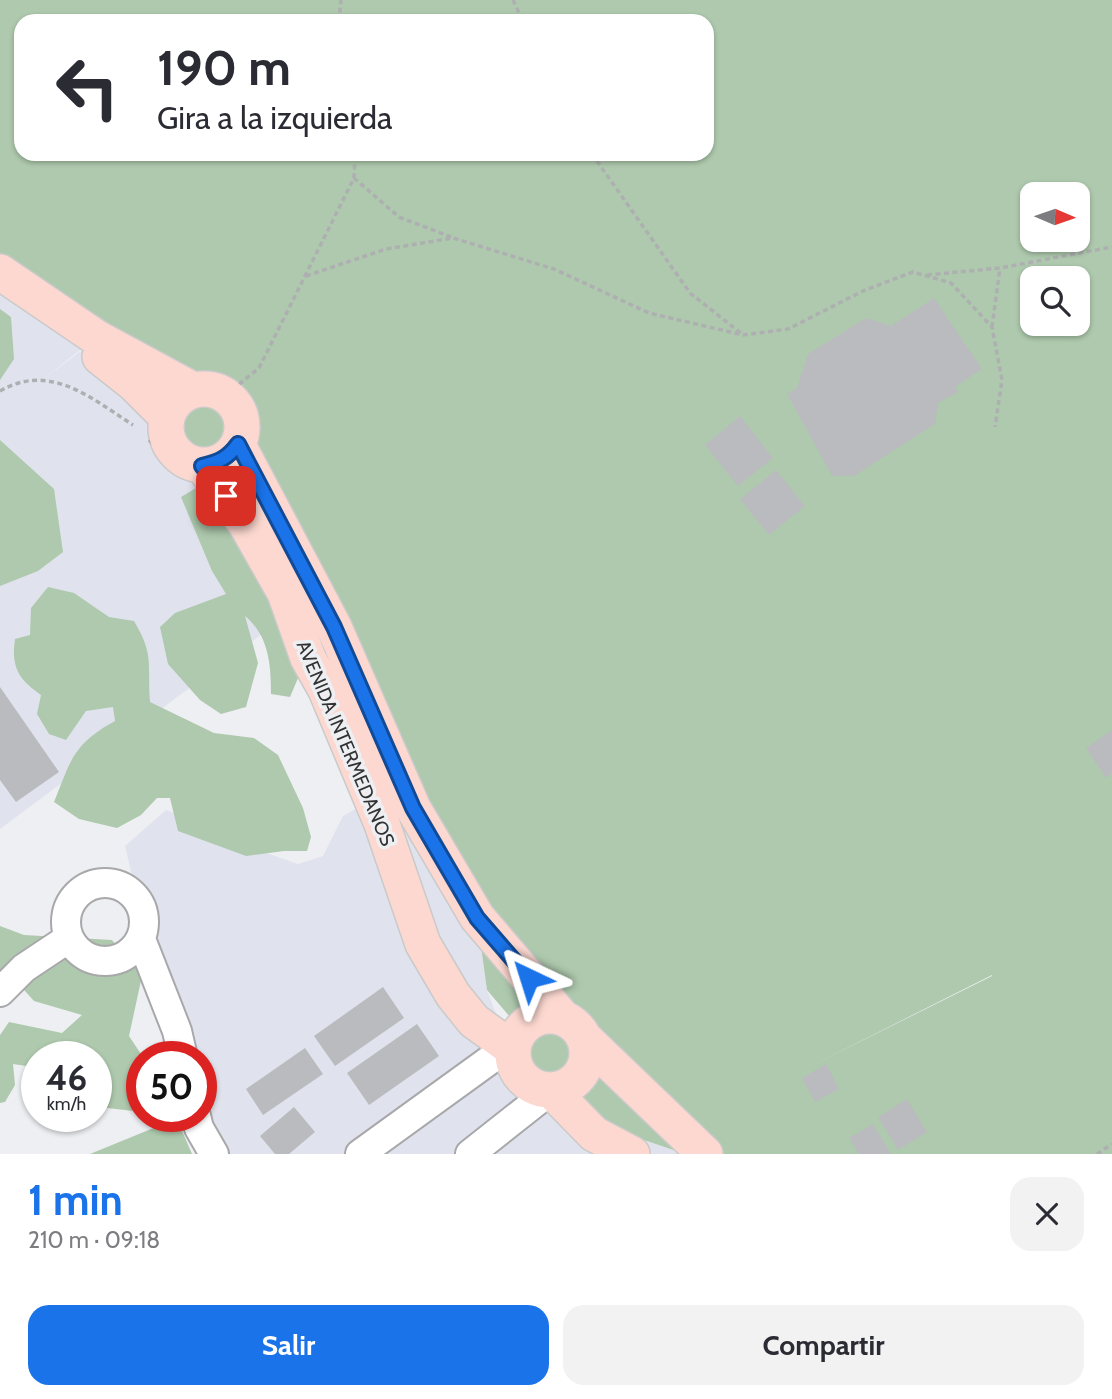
<!DOCTYPE html>
<html lang="es">
<head>
<meta charset="utf-8">
<style>
	:root { --surface:#fff; --page:#f2f2f3; --text:#2b2b33; --muted:#7c7c81; --accent:#1a73e8 }
	body { margin:0; font-family:Cabin,sans-serif; background:var(--page); color:var(--text); height:100vh; display:flex; flex-direction:column; font-size:26px; white-space:nowrap }
	* { box-sizing:border-box; margin:0 }
	p { font-size:23px; color:var(--muted) }
	.icon { flex:none; width:38px; height:38px; fill:none; stroke:currentColor; stroke-width:2; stroke-linecap:round; stroke-linejoin:round }
	.map { position:relative; height:1154px; overflow:hidden }
	.side { display:flex; flex-direction:column; background:var(--surface); flex:1 }
	.side>* { flex:none }
	.hud { position:absolute; left:14px; top:14px; width:700px; height:147px; border-radius:21px; box-shadow:0 2px 5px #0004; background:#fff; color:var(--text); overflow:hidden }
	.needle { width:46px; rotate:92deg }
	.buttons { position:absolute; left:1020px; top:182px; display:grid; gap:14px }
	.buttons a { display:grid; place-items:center; width:70px; height:70px; border-radius:14px; background:var(--surface); box-shadow:0 2px 5px #0004; font-size:35px }
	.speed { position:absolute; left:21px; top:1041px; display:flex; gap:14px; font-size:35px; font-weight:700; text-align:center }
	.speed>* { display:grid; place-content:center; width:91px; height:91px; border-radius:50%; background:var(--surface); box-shadow:0 2px 5px #0004; line-height:1 }
	.speed small { font-size:18px; font-weight:400 }
	.speed .limit { border:10px solid #d22; background:#fff; color:#111 }
	.pin { position:absolute; display:grid; place-items:center; width:60px; height:60px; color:#fff; margin:-30px; border-radius:14px; box-shadow:0 4px 10px #0006 }
	.me { position:absolute; width:77px; margin:-38px; rotate:319deg; stroke-linejoin:round; filter:drop-shadow(0 0 5px #0008) }
	.turn { display:flex; align-items:center; gap:24px; height:147px; padding:0 28px; font-size:32px }
	.turn .icon { width:91px; height:91px; stroke-width:2.5 }
	.turn b { display:block; font-size:49px; line-height:60px }
	.round { display:grid; place-items:center; flex:none; width:74px; height:74px; border-radius:21px; background:var(--page) }
	.headline { display:flex; align-items:center; justify-content:space-between; height:119px; padding:0 28px }
	h1 { font-size:42px; font-weight:700; line-height:52px; color:var(--accent) }
	.action { display:flex; gap:14px; margin-top:auto; padding:14px 28px }
	.action a { flex:1; height:80px; border-radius:21px; background:var(--accent); color:#fff; font-size:28px; font-weight:700; line-height:80px; text-align:center }
	.action a+a { background:var(--page); color:var(--text) }
	.map>svg:first-child { display:block }
</style>
</head>
<body>
<div class="map">
<svg width="1112" height="1154" viewBox="0 0 1112 1154">
	<rect width="100%" height="100%" fill="#eeeff2"/>
	<path fill="#e0e3ed" d="M0 291 84 347 42 380 85 348 133 383 190 463 317 593 0 829Z
		M375 798 413 808 477 917 487 990 517 1070 606 1127 685 1154H214L201 1116V1057H183L144 926 125 846 166 810 213 827 258 850 298 864 323 856 343 816Z"/>
	<path fill="#aec9ad" fill-rule="evenodd" d="M0 0H1112V1154H685L606 1127 525 1081 514 1063 510 1017 487 990 477 917 334 627 190 463C172 452 165 439 166 417L0 280ZM21 21H707V154H21ZM1032 194H1078V240H1032ZM1032 278H1078V324H1032ZM992 975V976L813 1065Z
		M0 309 11 317 14 359 0 380Z
		M0 440 54 489 63 552 38 571 0 586Z
		M196 488 218 512 271 586 295 661 298 678 290 697 271 694C271 665 269 636 245 616L258 663 246 707 221 714 200 700 168 664 160 627 175 613 226 594 212 571 181 497Z
		M48 587 74 593 109 617 134 621C155 656 147 665 150 702L214 733 254 738 278 755 303 808 311 837 307 851H284L246 856 178 831 170 798H157L141 815 117 828 79 819 54 802C71 760 73 744 115 721L113 707 86 711 66 740 49 734 37 714 41 695C18 679 11 667 15 639L30 635 31 608Z
		M0 926 24 935 112 940 142 976 129 1036 143 1057 142 1112 107 1108 110 1087H96V1057H37V1091L33 1067 13 1064 15 1085 5 1102 0 1103V1035L9 1022 62 1033 82 1015 34 1001 16 981 0 974Z
		M157 1117H176L192 1154H90L156 1127Z"/>
	<path fill="#babbbe" d="M934 298 982 369 955 387 958 392 938 403 935 424 854 476H832L787 394 797 388 808 354 866 318 891 326Z
		M740 416 773 458 738 486 705 445Z
		M776 470 805 506 769 535 740 499Z
		M0 687 59 772 16 802 0 780Z
		M1112 730V773L1106 778 1086 748Z
		M383 987 404 1018 335 1066 314 1036Z
		M417 1024 439 1056 369 1105 347 1073Z
		M305 1048 323 1074 263 1115 246 1089Z
		M826 1064 839 1089 815 1102 802 1078Z
		M907 1099 927 1132 898 1150 878 1117Z
		M294 1107 315 1132 289 1154H275L260 1136Z
		M873 1124 891 1154H859L849 1138Z"/>
	<g fill="none" stroke-linecap="round" stroke-linejoin="round">
		<defs>
			<path id="minor" d="M66 922a39 39 0 1 1 78 0a39 39 0 1 1-78 0Z
				M141 939 177 1031 183 1057
				M0 992 24 968 69 938
				M196 1116 199 1128 214 1154
				M360 1154 498 1054 513 1049
				M470 1154 551 1090"/>
			<path id="major" d="M0 272 97 338 193 390
				M100 357 133 383 167 417
				M166 427a38 38 0 1 1 76 0a38 38 0 1 1-76 0Z
				M238 445 334 627 413 808 477 917 563 1018
				M202 465 246 524 285 593 308 658 326 690 382 824 423 944 453 995 474 1021 513 1049
				M513 1053a37 37 0 1 1 74 0a37 37 0 1 1-74 0Z
				M585 1039 705 1154
				M551 1090 594 1134 632 1154"/>
		</defs>
		<use href="#minor" stroke="#a8a8ab" stroke-width="32"/>
		<use href="#major" stroke="#cacaca" stroke-width="38"/>
		<path stroke="#aeafb1" stroke-width="3.5" stroke-dasharray="5 3.5" stroke-linecap="butt" d="M513 0 523 21
			M339 21 341 0
			M592 154 690 293 742 334
			M354 178 399 217 451 237
			M927 275 1000 268 1112 247
			M306 276 386 249 453 238 554 269 649 313 743 335 788 329 863 291 913 272 951 283 992 327 1002 380 995 427
			M992 327 1000 268
			M0 391C50 362 91 398 133 425
			M226 395 259 368 354 178 355 154
			M149 440 175 466
			M1097 1154 1112 1144"/>
		<use href="#minor" stroke="#fff" stroke-width="28"/>
		<use href="#major" stroke="#fcd8d0" stroke-width="35"/>
	</g>
	<g fill="none" stroke-linecap="round" stroke-linejoin="round">
		<defs>
			<path id="route" d="M226 496 202 466C219 462 228 458 238 444L334 627 413 808 477 918 529 978"/>
		</defs>
		<use href="#route" stroke="#114b97" stroke-width="18"/>
		<use href="#route" stroke="#1a73e8" stroke-width="12"/>
	</g>
	<g text-anchor="middle" stroke-width="7" stroke-linejoin="round" paint-order="stroke">
		<g font-size="19" fill="#323233" stroke="#eeeff2">
			<text transform="translate(346 743) rotate(67)" y="7">AVENIDA INTERMEDANOS</text>
		</g>
	</g>
</svg>
<div class="buttons">
<a><svg class="needle" viewBox="-14 -14 28 28"><path d="M0-13l5 13h-10z" fill="#e53935"/><path d="M0 13l5-13h-10z" fill="#7c7c81"/></svg></a>
<a><svg class="icon" aria-label="search" viewBox="0 0 24 24"><circle cx="10" cy="10" r="6"/><path d="M15 15l6 6"/></svg></a>
</div>
<div class="speed"><div>46<small>km/h</small></div><div class="limit">50</div></div>
<div class="pin" style="left:226px;top:496px;background:#d93025"><svg class="icon" aria-label="arrive" viewBox="0 0 24 24"><path d="M6 21V4h12l-3 4 3 4H6"/></svg></div>
<svg class="me" style="left:529px;top:978px" viewBox="-20 -20 40 40"><path d="M0-17L14 15 0 8-14 15z" fill="#1a73e8" stroke="#fff" stroke-width="4"/></svg>
<div class="hud">
<div class="turn"><svg class="icon" aria-label="left" viewBox="0 0 24 24"><path d="M17 20v-9H6M10 6l-5 5 5 5"/></svg><div><b>190 m</b>Gira a la izquierda</div></div>
</div>
</div>
<section class="side">
<div class="headline"><div><h1>1 min</h1><p>210 m · 09:18</p></div><a class="round"><svg class="icon" aria-label="close" viewBox="0 0 24 24"><path d="M6 6l12 12M18 6L6 18"/></svg></a></div>
<div class="action"><a>Salir</a><a>Compartir</a></div>
</section>
</body>
</html>
